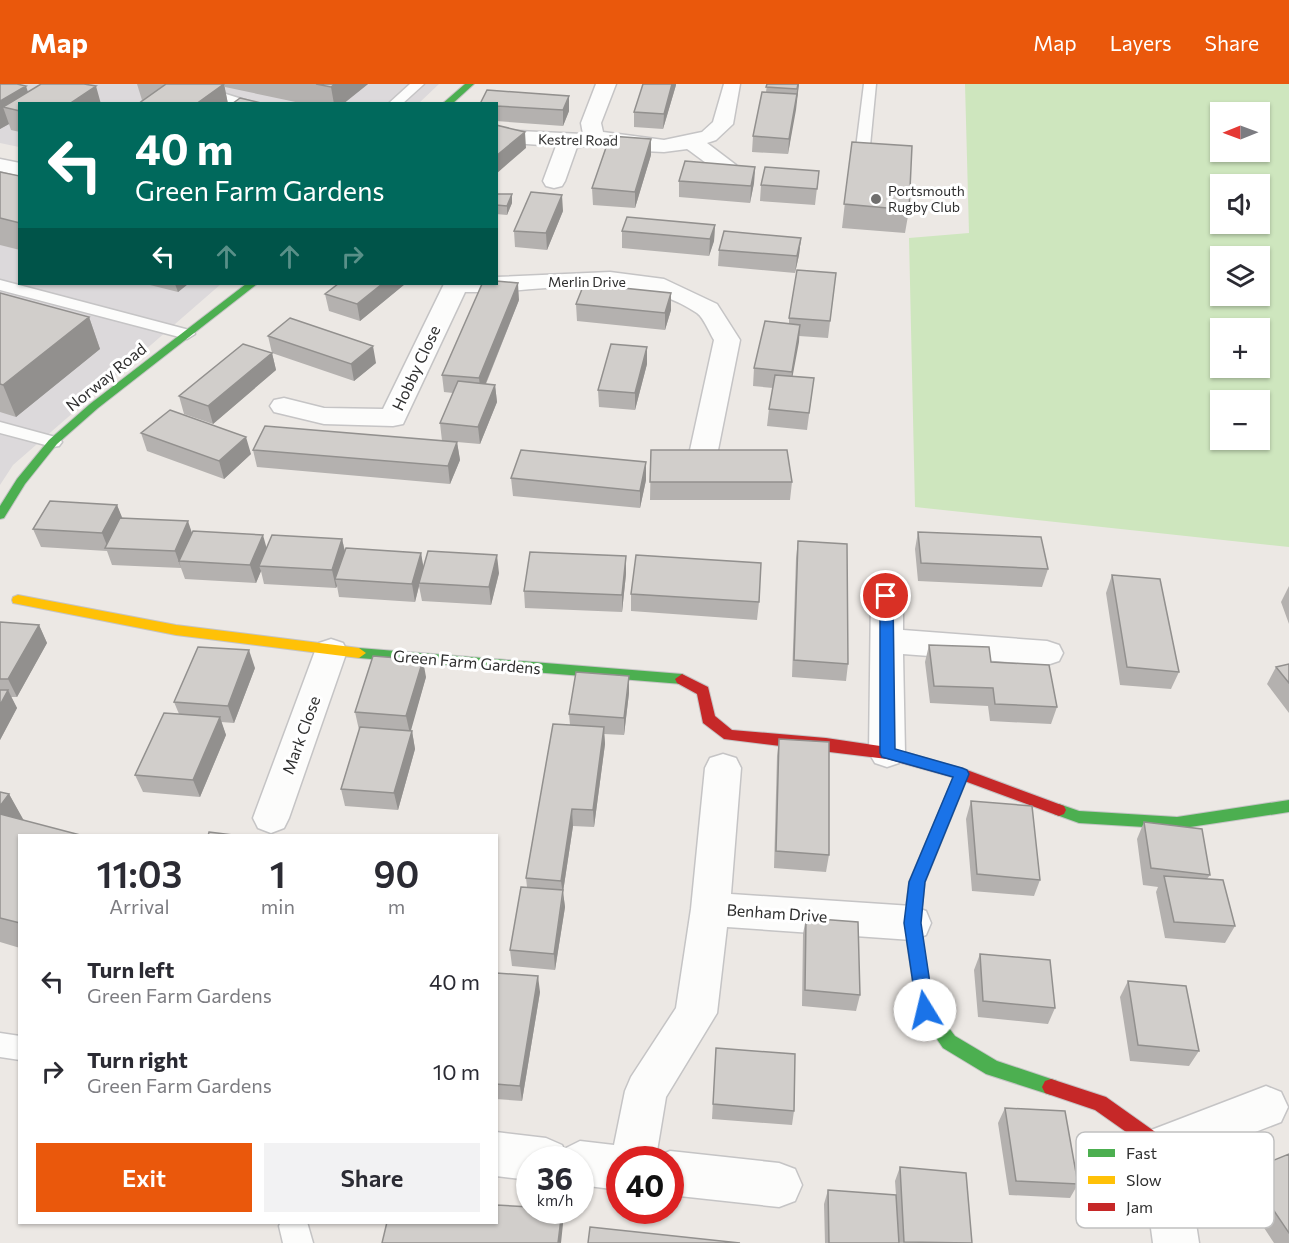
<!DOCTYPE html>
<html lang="en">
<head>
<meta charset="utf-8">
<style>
	:root { --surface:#fff; --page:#f2f2f3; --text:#2b2b33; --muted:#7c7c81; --accent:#ea580c }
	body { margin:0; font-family:Commissioner,sans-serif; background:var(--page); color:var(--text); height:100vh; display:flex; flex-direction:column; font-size:22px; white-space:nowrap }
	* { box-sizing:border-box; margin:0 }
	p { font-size:20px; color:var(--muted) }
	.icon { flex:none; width:33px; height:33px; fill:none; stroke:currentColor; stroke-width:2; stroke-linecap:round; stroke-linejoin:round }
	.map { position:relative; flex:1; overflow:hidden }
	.sheet { position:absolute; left:18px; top:750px; width:480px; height:390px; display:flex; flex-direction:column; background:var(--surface); border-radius:0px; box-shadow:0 2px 4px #0004 }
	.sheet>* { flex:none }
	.banner { position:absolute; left:18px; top:18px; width:480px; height:183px; border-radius:0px; box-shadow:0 2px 4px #0004; background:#00695c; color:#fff; overflow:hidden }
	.needle { width:39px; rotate:269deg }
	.tools { position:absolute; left:1210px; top:18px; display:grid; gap:12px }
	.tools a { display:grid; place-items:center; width:60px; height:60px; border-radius:0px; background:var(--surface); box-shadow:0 2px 4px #0004; font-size:30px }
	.speed { position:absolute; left:516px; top:1062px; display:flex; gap:12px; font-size:30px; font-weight:700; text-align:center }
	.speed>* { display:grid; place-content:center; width:78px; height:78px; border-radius:50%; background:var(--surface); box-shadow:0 2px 4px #0004; line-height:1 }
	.speed small { font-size:15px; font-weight:400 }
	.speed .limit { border:9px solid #d22; background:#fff; color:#111 }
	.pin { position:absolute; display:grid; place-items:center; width:51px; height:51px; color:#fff; margin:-26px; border:3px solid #fff; border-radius:50%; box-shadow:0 2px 6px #0007 }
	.me { position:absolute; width:66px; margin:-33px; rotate:351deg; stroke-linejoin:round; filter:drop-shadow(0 0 4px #0008) }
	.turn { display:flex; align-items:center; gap:21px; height:126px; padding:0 18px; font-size:27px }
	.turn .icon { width:78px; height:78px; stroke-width:2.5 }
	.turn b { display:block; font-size:42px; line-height:51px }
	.lanes { display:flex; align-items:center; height:57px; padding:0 18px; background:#0003; justify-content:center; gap:30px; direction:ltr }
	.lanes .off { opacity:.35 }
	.eta { display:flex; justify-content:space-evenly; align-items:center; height:102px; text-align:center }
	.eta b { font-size:36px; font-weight:600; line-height:42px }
	.action { display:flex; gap:12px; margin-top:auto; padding:12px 18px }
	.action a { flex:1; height:69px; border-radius:0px; background:var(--accent); color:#fff; font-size:24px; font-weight:600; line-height:69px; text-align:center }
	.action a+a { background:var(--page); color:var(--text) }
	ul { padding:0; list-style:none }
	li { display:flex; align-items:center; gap:18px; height:90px; padding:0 18px }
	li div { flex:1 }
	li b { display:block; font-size:22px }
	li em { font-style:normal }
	header { display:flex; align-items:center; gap:36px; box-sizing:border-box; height:84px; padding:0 30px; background:var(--accent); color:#fff }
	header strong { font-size:28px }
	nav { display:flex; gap:33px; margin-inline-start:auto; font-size:21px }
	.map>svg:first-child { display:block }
</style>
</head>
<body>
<header>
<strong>Map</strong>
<nav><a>Map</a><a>Layers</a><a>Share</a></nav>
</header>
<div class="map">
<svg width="1289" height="1159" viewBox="0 0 1289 1159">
	<rect width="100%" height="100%" fill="#ece8e4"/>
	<path fill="#dcd9db" d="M0 0H439L418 20H20L19 63 0 59Z
		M0 92 19 97 20 200H221L13 381 0 401Z"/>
	<path fill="#cee6be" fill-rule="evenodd" d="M965 0H1289V463L915 423 909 154 969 149ZM1221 28H1260V68H1221ZM1260 100V140H1221V100ZM1260 172V212H1221V172ZM1221 244H1260V284H1221ZM1221 316H1260V356H1221Z"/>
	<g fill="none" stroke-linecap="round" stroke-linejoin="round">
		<defs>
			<path id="lane" d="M182 0H194L258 20H235L184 7Z
				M410 0H424L402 20H388Z
				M864 0H876L869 72 862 76 855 72Z
				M0 196 193 247 195 250 187 255 0 206Z
				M0 338 59 354 62 358 59 362 53 363 0 349Z
				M0 949 20 952V976L0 973Z
				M281 1138H307L313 1159H283L279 1142Z"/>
			<path id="street" d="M596 0H616L601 39 603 48 664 56 702 48 713 38 724 0H740L733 40 716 56 707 59 736 81 733 86C715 90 701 74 687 65L664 68 643 67 612 60 577 63 565 97 562 102 554 104 546 102 543 97 556 62 496 58V46L583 50 581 39Z
				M0 75 20 79V92L0 87Z
				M610 188 664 195 717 220 740 256 718 366 714 372 704 375 694 372 690 366 714 256C709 248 704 234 697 229 629 183 541 210 465 208L403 340 393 342 324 340 274 328 270 322 274 316 284 314 324 324 383 325 444 200H496V193Z
				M887 500 898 503 903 511V546L1047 557 1059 561 1063 569 1059 577 1047 581 903 570 905 669 899 679 887 683 875 679 869 669 871 511 876 503Z
				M331 555 343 559 347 567 289 734 284 744 271 749 258 744 253 734 315 567 319 559Z
				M723 670 736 674 741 684 731 810 912 822 926 827 931 839 926 851 912 856 727 843 717 929 666 1013 656 1073 670 1067 779 1079 795 1085 802 1101 795 1117 779 1123 670 1111V1076H620V1106L580 1101V1076H530V1096L496 1092V1048L546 1054 562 1061 564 1065 580 1057 614 1061 625 1007 631 993 676 924 691 825 705 684 710 674Z
				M1266 1002 1281 1008 1288 1023 1281 1038 1186 1075 1199 1159H1153L1140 1063 1146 1048Z"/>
			<path id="fast" d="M465 0H474L452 20H442Z
				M246 200H257L98 324 57 360 25 400 4 434 0 435V422L17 395 49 356 90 320Z
				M359 564 682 590 689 595 682 600 359 574 352 569Z
				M962 684 967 686 969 690 925 798 920 839 933 923 955 952 997 977 1057 997 1060 1003 1057 1009 1051 1011 986 990 943 964 917 926 904 839 909 798 955 690 957 686Z
				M1289 716V728L1177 745 1079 739 1054 730 1052 726 1054 722 1059 720 1079 727 1177 733Z"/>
			<path id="slow" d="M18 511 176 541 359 564 366 569 359 574 176 551 13 519 12 516 13 513Z"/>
			<path id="jam" d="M682 590 708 603 715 632 732 646 826 654 887 663 967 686 1064 722 1066 726 1064 730 1059 732 959 695 887 675 724 655 703 639 697 610 677 599 675 595Z
				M1051 995 1106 1013 1168 1057 1171 1063 1168 1069 1162 1072 1156 1069 1095 1026 1045 1009 1042 1003 1045 997Z"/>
		</defs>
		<use href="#lane" stroke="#c5c4c5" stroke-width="3"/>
		<use href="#street" stroke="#c5c4c5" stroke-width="3"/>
		<use href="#fast" stroke="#c5c4c5" stroke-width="2"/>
		<use href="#slow" stroke="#c5c4c5" stroke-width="2"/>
		<use href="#jam" stroke="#c5c4c5" stroke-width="2"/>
		<use href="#lane" fill="#fcfcfb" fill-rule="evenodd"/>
		<use href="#street" fill="#fcfcfb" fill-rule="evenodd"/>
		<use href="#fast" fill="#4caf50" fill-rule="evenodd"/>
		<use href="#slow" fill="#ffc107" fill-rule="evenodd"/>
		<use href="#jam" fill="#c62828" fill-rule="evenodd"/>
	</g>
	<path fill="#b4b1af" d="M0 0 20 20V48L11 46 9 40 0 45Z
		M137 0H224L228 20H138L142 16Z
		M224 0H368L343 20H305L225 3Z
		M767 0H799L788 70 752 68 753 52 766 8Z
		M676 1 663 45 634 43V28Z
		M569 12V27L563 42 496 37V20Z
		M852 58 909 126 905 149 842 144Z
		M651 71 635 124 593 121 592 104Z
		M755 83 754 99 750 119 679 113V97Z
		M819 87 815 121 760 117 761 101Z
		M0 88 20 92V166L0 161Z
		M496 110 512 119 507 131 496 130Z
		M563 127 547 166 515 163 514 147Z
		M715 141 714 157 709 172 622 164V147Z
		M801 154 799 171 795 189 718 182 719 166Z
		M836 189 828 254 799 252 792 292 814 294 807 346 767 342 769 325 773 304 753 302 754 284 789 240V234Z
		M146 200H188L178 208Z
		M405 200 360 237 329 227 325 210Z
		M0 209 89 233 100 265 16 333 0 328Z
		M671 209V226L665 246 577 237 576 220Z
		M519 216 486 300 495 301 497 318 480 360 457 358 460 376 450 400 257 383 253 366 442 357 440 339 453 309 444 308 442 291Z
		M268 252 376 279 354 297 272 269Z
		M647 263V280L635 326 599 323 598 306Z
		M272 269 276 286 213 340 184 330 179 312Z
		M141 349 251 370 224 395 147 367Z
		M651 366 792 398 790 416H650Z
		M646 378V396L640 424 513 412 511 394Z
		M117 421 122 435 267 464 342 455 345 467 421 469 423 484 499 489 491 521 422 517 419 502 415 518 339 513 337 502 336 504 264 500 261 487 256 499 185 495 181 484 112 481 107 467 41 463 33 445Z
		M918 448 1048 485 1042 503 918 497 915 465Z
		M798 457 848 580 846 597 792 593 796 474Z
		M626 490 622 528 525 524 524 507Z
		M1112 491 1179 588 1171 605 1120 601 1106 509Z
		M1289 502V540L1281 518Z
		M631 510 759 518 757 536 631 527Z
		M0 538 39 541 47 559 17 613H11L17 624 0 656Z
		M929 561 991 578 1057 623 1051 640 990 637 988 622 930 619 925 578Z
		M1289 580V629L1267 600 1276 583Z
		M255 584 234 639 221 638 226 651 200 713 143 708 135 691 179 630 174 618Z
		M426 593 410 647H412L415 665 398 726 345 722 341 705 359 646 355 628Z
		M629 609 624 651 604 650 605 660 594 743 573 742 563 808 565 823 555 886 512 882 510 866 527 803 526 794 570 641 569 630Z
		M779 655 829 771 826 788 774 784 777 672Z
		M0 708 9 710 23 736 20 752V864L0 858Z
		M971 717 1040 796 1034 812 972 807 966 735Z
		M1144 738 1210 791 1207 795 1235 842 1225 859 1165 854 1156 808 1158 803 1143 801 1137 755Z
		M806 834 860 911 856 927 802 922 803 850Z
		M980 870 1055 924 1048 940 978 933 974 886Z
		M496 889 540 908 522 1017 496 1015Z
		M1128 897 1199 967 1189 982 1130 977 1120 913Z
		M716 964 794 1027 792 1041 712 1035Z
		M1005 1024 1078 1100 1070 1114 1009 1111 998 1039Z
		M1289 1070V1159H1274L1236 1101 1247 1087Z
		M900 1083 972 1159H825L824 1120 828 1106 896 1111 895 1097Z"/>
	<path fill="#92908e" d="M224 0 228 20H196Z
		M335 0H368L343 20H334L331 3Z
		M672 0H676V1L663 45 664 30Z
		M798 0H799L796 26 788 70 789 55Z
		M26 2 32 20 3 23 9 40 0 45V17Z
		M96 2 101 20H69Z
		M569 12V27L563 42V26Z
		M525 48 526 64 496 90V72Z
		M651 55V71L635 124V108Z
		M755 83 754 99 750 119 751 102Z
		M512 110V119L507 131V122Z
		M562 111 563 127 547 166 546 149Z
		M715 141 714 157 709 172 710 155Z
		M801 154 799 171 795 189 797 172Z
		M518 199 519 216 481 311 479 294Z
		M175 200H188L178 208Z
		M382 200H405L360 237 357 220Z
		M671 209V226L665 246V229Z
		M89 233 100 265 16 333 3 301Z
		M800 241 799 258 790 306 792 288Z
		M373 262 376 279 354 297 351 280Z
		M647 263V280L635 326V309Z
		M272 269 276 286 213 340 208 322Z
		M495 301 497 318 480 360 478 343Z
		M246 353 251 370 224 395 219 377Z
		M457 358 460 376 450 400 448 382Z
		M646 378V396L640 424V407Z
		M117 421 124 438 108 464 102 449Z
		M188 437 194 455 179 477 181 484 175 467Z
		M263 451 268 469 259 482 261 487 256 499 250 481Z
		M342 455 346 473 335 495 337 502 336 504 332 486Z
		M421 469 424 486 419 499V502L415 518 412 500Z
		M497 471 499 489 491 521 489 503Z
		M626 472V490L622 528V511Z
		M39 541 47 559 17 613 8 595Z
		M249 566 255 584 234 639 228 622Z
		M423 576 426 593 410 650 406 632Z
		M629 592V609L624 651V634Z
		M8 606 17 624 0 656V621Z
		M220 633 226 651 200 713 193 696Z
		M604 643 605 660 594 743 593 726Z
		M412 647 415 665 398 726 394 709Z
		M9 710 27 742 0 738V722Z
		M572 725 573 742 563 808 565 823 555 886 554 870 563 811 561 797Z
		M538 892 540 908 522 1017 520 1002Z
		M562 1126 563 1140 561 1159H558Z"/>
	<path fill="#d1cecb" stroke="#92908e" stroke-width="1.5" d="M0 0H17L26 2 0 17Z
		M41 0H84L96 2 69 20H20V27L3 23Z
		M165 0H224L196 20H138L166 0Z
		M316 0H335L331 3Z
		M643 0H672L664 30 634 28Z
		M767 0H798L797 5 766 3Z
		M487 6 569 12 563 26 496 22V20H480Z
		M762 8 797 10 789 55 753 52Z
		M240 14 265 20H232Z
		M496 41 525 48 496 72Z
		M610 52 651 55 635 108 592 104Z
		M852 58 912 62 909 126 844 120Z
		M685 77 755 83 751 102 679 97Z
		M765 83 819 87 817 105 761 101Z
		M0 88 20 92V139L0 134Z
		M531 108 562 111 546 149 514 147Z
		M496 110H512L507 122 496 121Z
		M627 133 715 141 710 155 622 147Z
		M724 147 801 154 797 172 719 166Z
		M797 186 836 189 830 237 789 234Z
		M496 197 518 199 479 294 442 291 482 200H496Z
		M338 200H382L357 220 325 210Z
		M584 200 671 209 665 229 576 220Z
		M0 209 89 233 3 301 0 300Z
		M290 234 373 262 351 280 268 252Z
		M765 237 800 241 792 288 754 284Z
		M243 260 272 269 208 322 179 312Z
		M611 260 647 263 635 309 598 306Z
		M775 291 814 294 809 329 769 325Z
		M458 297 495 301 478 343 440 339Z
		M170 326 246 353 219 377 141 349Z
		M265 342 457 358 448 382 253 366Z
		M521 366 646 378 640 407 511 394Z
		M651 366H787L792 398H650Z
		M50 417 117 421 102 449 33 445Z
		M120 434 188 437 175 467 105 464Z
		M193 447 263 451 250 481 179 477Z
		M918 448 1041 453 1048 485 921 479Z
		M272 451 342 455 332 486 259 482Z
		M798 457 847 460 848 580 794 576Z
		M346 464 421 469 412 500 335 495Z
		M428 467 497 471 489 503 419 499Z
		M530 468 626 472 622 511 524 507Z
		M636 471 761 479 759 518 631 510Z
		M1112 491 1160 495 1179 588 1127 583Z
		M0 538 39 541 8 595H0Z
		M929 561 989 563 991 578 1049 581 1057 623 995 620 993 604 934 602Z
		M198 563 249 566 228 622 174 618Z
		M373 572 423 576 406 632 355 628Z
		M1289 580V599L1276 583Z
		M576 588 629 592 624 634 569 630Z
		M0 606H8L0 621Z
		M164 629 220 633 193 696 135 691Z
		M553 640 604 643 593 726 572 725 561 797 526 794Z
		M360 643 412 647 394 709 341 705Z
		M779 655 829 658V771L776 767Z
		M0 708 9 710 0 722Z
		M971 717 1032 722 1040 796 977 790Z
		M0 730 84 752H20V839L0 834Z
		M1144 738 1202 745 1210 791 1151 784Z
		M209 748 241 752H208Z
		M1164 792 1223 796 1235 842 1174 838Z
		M521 803 563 806 554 870 510 866Z
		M806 834 858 838 860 911 805 906Z
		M980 870 1050 876 1055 924 983 917Z
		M496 889 538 892 520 1002 496 1000Z
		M1128 897 1186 902 1199 967 1138 961Z
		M716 964 795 970 794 1027 713 1020Z
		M1005 1024 1065 1027 1078 1100 1016 1097Z
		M1289 1070V1149L1247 1087Z
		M900 1083 966 1089 972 1159 904 1158Z
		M828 1106 896 1111 899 1159H829Z
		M496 1121 530 1123V1126H562L558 1159H382L387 1138H496Z
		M590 1143 740 1159H588Z"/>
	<path fill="#1a73e8" stroke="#114b97" stroke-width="1.5" d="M886 507 893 512 895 665 962 684 967 686 969 690 925 798 921 839 934 926 931 931 925 933 919 931 917 926 904 839 909 798 953 693 882 673 880 669V512Z"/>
	<circle fill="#706f6e" stroke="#fff" stroke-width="2" cx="876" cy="115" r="6"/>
	<g text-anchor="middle" stroke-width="6" stroke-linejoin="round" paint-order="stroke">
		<g font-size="14" fill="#2e2e2e" stroke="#fff">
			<text transform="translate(578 56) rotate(1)" y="5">Kestrel Road</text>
			<text x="587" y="203">Merlin Drive</text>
		</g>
		<g font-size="14" fill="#2e2e2e" stroke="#fff" text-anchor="start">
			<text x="888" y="112">Portsmouth<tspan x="888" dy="16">Rugby Club</tspan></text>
		</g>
		<g font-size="16" fill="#2e2e2e" stroke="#fff">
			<text transform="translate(416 284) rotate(-65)" y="6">Hobby Close</text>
			<text transform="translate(106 293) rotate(-39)" y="6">Norway Road</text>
			<text transform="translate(467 578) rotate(5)" y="6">Green Farm Gardens</text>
			<text transform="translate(301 651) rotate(-70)" y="6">Mark Close</text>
			<text transform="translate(777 829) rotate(4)" y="6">Benham Drive</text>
		</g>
	</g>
	<rect x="1076" y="1048" width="198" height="96" rx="9" fill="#fff" stroke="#c0c0c0" stroke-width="1.5"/>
	<rect x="1088" y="1065" width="27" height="8" fill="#4caf50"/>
	<rect x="1088" y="1092" width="27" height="8" fill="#ffc107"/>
	<rect x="1088" y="1119" width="27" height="8" fill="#c62828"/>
	<g font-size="16" fill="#2e2e2e">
		<text x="1126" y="1075">Fast</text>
		<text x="1126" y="1102">Slow</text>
		<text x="1126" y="1129">Jam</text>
	</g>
</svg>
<div class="tools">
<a><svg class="needle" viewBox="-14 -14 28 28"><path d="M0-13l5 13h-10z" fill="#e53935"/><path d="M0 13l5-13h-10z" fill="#7c7c81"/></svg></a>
<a><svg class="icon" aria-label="sound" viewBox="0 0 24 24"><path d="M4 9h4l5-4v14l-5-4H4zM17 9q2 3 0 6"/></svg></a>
<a><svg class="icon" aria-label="layers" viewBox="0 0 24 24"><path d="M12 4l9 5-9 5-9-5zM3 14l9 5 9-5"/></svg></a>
<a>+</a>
<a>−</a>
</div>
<div class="speed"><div>36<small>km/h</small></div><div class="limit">40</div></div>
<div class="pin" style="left:886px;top:512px;background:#d93025"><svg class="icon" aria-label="arrive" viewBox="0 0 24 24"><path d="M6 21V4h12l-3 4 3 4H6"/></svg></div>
<svg class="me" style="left:925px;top:926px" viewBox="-20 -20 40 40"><circle r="19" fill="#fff"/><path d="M0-13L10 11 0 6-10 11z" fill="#1a73e8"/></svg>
<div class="banner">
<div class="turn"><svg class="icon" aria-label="left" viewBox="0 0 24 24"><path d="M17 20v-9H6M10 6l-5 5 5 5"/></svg><div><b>40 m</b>Green Farm Gardens</div></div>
<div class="lanes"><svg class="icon" aria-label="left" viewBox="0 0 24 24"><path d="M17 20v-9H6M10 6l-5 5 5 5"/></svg><svg class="icon off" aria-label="ahead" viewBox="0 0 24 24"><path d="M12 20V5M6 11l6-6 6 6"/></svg><svg class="icon off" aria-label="ahead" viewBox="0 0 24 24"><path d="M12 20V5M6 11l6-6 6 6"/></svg><svg class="icon off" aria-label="right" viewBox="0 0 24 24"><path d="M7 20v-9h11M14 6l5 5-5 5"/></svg></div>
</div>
<section class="sheet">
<div class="eta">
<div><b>11:03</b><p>Arrival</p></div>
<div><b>1</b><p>min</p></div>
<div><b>90</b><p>m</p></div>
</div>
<ul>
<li><svg class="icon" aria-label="left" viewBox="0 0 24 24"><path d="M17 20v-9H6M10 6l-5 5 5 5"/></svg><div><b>Turn left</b><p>Green Farm Gardens</p></div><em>40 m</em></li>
<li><svg class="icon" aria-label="right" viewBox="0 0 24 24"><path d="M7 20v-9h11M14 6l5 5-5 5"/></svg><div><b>Turn right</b><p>Green Farm Gardens</p></div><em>10 m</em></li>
</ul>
<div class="action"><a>Exit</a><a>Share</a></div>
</section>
</div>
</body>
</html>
